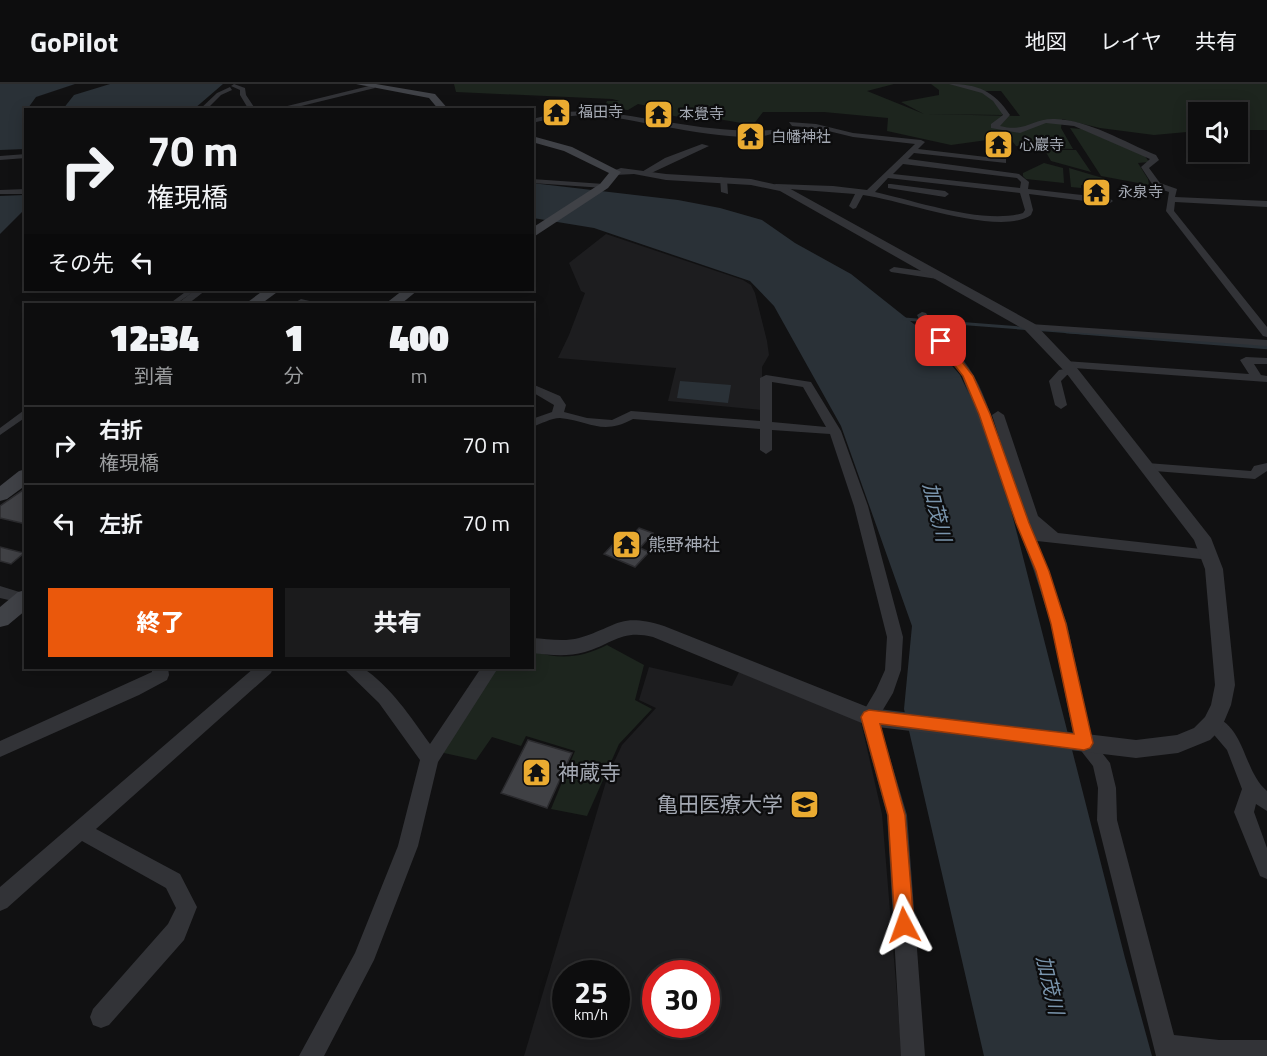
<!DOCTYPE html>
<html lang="ja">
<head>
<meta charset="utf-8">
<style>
	:root { --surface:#0d0d0e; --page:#1b1b1c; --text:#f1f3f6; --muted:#9a9c9e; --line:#2d2d2e; --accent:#ea580c }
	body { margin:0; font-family:"Titillium Web","Noto Sans JP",sans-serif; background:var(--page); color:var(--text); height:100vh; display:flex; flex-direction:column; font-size:22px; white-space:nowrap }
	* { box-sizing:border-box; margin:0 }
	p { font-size:20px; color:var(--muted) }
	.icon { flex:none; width:33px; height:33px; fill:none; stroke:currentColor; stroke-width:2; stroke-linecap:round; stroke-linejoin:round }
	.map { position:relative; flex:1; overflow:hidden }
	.details { position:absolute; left:24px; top:219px; width:510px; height:366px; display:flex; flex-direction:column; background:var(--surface); border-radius:0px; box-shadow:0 3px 15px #0003,0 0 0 2px var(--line) }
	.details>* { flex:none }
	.guide { position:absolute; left:24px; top:24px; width:510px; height:183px; border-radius:0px; box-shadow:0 3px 15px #0003,0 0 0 2px var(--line); background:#0d0d0e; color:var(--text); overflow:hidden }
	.controls { position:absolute; left:1188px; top:18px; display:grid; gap:12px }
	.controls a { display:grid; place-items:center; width:60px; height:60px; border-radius:0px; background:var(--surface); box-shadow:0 3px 15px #0003,0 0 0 2px var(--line); font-size:30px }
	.speed { position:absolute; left:552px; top:876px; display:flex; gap:12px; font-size:30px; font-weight:700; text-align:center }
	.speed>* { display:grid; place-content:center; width:78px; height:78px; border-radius:50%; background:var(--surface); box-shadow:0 3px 15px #0003,0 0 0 2px var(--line); line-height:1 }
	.speed small { font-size:15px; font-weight:400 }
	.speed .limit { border:9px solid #d22; background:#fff; color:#111 }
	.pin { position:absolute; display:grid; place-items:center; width:51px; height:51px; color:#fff; margin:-26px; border-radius:12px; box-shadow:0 3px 9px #0006 }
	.me { position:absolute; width:66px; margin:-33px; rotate:356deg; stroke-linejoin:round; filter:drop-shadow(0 0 4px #0008) }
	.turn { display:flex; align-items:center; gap:21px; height:126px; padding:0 24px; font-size:27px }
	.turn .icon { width:78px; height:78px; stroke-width:2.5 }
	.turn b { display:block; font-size:42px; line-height:51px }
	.then { display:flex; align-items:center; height:57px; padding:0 24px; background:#0003; gap:12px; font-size:22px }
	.eta { display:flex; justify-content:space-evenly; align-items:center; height:102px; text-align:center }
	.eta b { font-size:36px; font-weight:800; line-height:42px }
	.primary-button { display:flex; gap:12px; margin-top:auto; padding:12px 24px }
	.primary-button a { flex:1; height:69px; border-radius:0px; background:var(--accent); color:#fff; font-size:24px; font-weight:800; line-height:69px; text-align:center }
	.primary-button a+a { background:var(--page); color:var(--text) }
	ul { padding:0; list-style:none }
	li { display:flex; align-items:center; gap:18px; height:78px; padding:0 24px; border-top:2px solid var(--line) }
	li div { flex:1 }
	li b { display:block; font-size:22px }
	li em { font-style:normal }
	header { display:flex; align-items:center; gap:36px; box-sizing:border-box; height:84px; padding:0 30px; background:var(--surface); border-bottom:2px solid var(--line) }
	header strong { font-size:28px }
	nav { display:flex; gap:33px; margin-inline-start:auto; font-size:21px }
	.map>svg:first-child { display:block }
</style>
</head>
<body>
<header>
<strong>GoPilot</strong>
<nav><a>地図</a><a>レイヤ</a><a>共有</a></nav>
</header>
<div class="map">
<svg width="1267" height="972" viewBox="0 0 1267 972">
	<rect width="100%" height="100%" fill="#111112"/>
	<path fill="#1d1d1f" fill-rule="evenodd" d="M606 150 743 196 751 201 755 209 767 257 769 271 762 283V326L668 317 676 284 558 274 569 251 585 209 581 207 569 179Z
		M649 583 732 602 739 588 861 638 882 730 902 972H524L608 691 622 661 656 624 639 616ZM566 890H616V940H566ZM656 890H706V940H656Z"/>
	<path fill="#1d251e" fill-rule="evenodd" d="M454 0H894L867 7 924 30 901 18 939 11V6L931 0H1267V46H1238V28H1198V47L1154 51 1100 44 1062 35 1061 44 1073 65C1052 65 1038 61 1016 62L1009 53 951 61 887 47 888 34 824 28H763L753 41 689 30 684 34 669 31 672 27 638 20 628 26 604 24 607 17H620L612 15 456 8ZM981 7H1001L1020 32 925 30 1002 31 1003 28 989 12Z
		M1070 44 1082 45 1145 72 1149 78 1138 79 1148 95 1149 101 1101 92Z
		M1043 63 1053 66H1076L1091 88 1051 77Z
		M1044 79 1063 84 1064 99 1026 95 1023 92V89Z
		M1069 84 1106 95 1109 105 1081 101V104L1071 103Z
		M607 561 644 581 635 616 652 625 619 660 587 732 551 725 575 667 526 652 521 662 492 653 476 676 444 669 443 662 495 584H532L533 567C560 576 581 574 607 561Z"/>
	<path fill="#2a3137" d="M0 0H75L36 13 23 31 25 32V65L0 66Z
		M110 0H223L194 25H63L74 11Z
		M532 99 678 116 720 124 762 136 795 159 851 190 919 244 960 291 996 367 1125 874 1152 972H984L904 625 912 542 841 342 774 222 750 197 594 144 533 134Z
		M25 111V125L0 150V112Z
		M680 297 731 301 728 319 677 314Z"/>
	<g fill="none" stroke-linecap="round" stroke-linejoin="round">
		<path stroke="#2a3137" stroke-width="3" d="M904 235 1085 249"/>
		<path stroke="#2a3137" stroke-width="4.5" d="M1066 247 1267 263"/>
	</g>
	<path fill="#404145" stroke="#2b2b2e" stroke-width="1.5" d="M26 404V440L0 434V422Z
		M639 444 653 449 640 464 649 468 635 483 604 470 618 455 626 458Z
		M0 463 24 469 11 480 0 477Z
		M528 656 572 669 547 724 501 709Z"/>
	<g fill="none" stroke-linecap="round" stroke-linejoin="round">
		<path fill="#323337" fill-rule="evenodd" d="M188 206H196L176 220H169Z
			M23 327H26V333L0 351V344Z"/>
		<path fill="#323337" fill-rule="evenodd" d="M234 0 245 4 246 11 256 26H249L240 11V6L231 2Z
			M949 0C978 0 994 7 1010 31L1000 42C1026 49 1032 34 1055 35 1089 36 1124 58 1156 71L1159 76 1149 84 1160 99 1177 105 1175 113 1267 117V123L1175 118 1174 127 1267 243V253L1263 252 1166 127 1169 108 1154 103 1141 83 1150 75 1074 42 1046 39 1020 49 991 44V40L1003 31 993 17 982 9Z
			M373 1 375 4 285 26H271Z
			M230 3 232 6 221 11 206 26H199L217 9Z
			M592 27C652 33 711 50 772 46L776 48C746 65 632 33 592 31 572 31 552 34 532 39V35L562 28Z
			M789 38 816 40 853 49 921 56 925 58 918 65 1003 75H1006V79L914 69 908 75 1019 90 1029 98 1028 105 1109 114 1113 117 1109 120 1029 110 1033 126 1031 131C1000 153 902 116 863 111L856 124 853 125 849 122 855 110 776 104 772 102 776 100 833 102 867 106 915 60 853 53 816 44 792 42ZM903 80 1017 94 1021 98 1020 104 893 90ZM888 94 1020 109 1025 126 1023 129C984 141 916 117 875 108Z
			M702 60 709 62 647 91 640 89 665 74Z
			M26 70V74L0 76V72Z
			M720 93 727 95 728 110 721 108Z
			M532 95 604 100 608 102 604 104 532 99Z
			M891 100 945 107 949 110 945 113 888 104V100Z
			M26 105V110H0V106Z
			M894 183 944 190 949 193 944 196 891 188 889 186Z
			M195 206H206L188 220H177Z
			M301 215 314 218 315 220H297L296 218Z
			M922 228 926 229C939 251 961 269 974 292 987 315 994 342 1003 366L992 331 998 327 1004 331 1038 432 1058 449 1210 466 1217 471 1210 476 1037 457 1067 540 1092 656 1110 679 1116 704 1117 736 1174 951 1219 956H1267V972H1156L1097 736 1098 704 1093 682 1075 659 1051 540 1034 487 962 292 924 245 917 231Z
			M1030 240 1267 256V262L1026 245V241Z
			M1246 273 1267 274V280H1254L1261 291 1267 292V298L1074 284 1078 287 1076 289 1067 291 1061 297 1067 321 1061 325 1055 321 1049 297 1059 286 1070 284 1059 280 1065 277 1249 290 1240 276Z
			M766 291 811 298 841 347 868 422 903 553 901 586 893 609 878 634 907 731 925 972H901L887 731 860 633 876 606 885 586 887 553 854 422 830 350 772 346V366L766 370 760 366V345L633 335C601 352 591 337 560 334 551 334 541 340 532 343V335L552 328 554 321 532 308V300L560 312 566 321 564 328 587 334 612 336 631 327 760 337V294ZM772 298 803 303 826 343 772 338Z
			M1147 379 1251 387 1254 382 1267 379V387L1255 395 1142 386 1140 383 1142 380Z
			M0 502 26 510V520L0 514Z
			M152 584H168L169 591 167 596 139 611 0 673V657L152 588Z
			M254 584H273L271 589 96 745 180 790 197 823 184 856 109 941 101 944 93 941 90 933 93 925 168 840 176 824 166 804 82 757 7 824 0 827V803Z
			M343 584H363C391 603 410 632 430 660L481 584H498L438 678 418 762 374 876 324 972H299L355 869 398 762 420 676 379 619Z
			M1213 632C1246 643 1243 687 1267 707V727L1256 720 1254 728 1267 764V795L1260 792 1234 728 1242 705 1227 666 1204 639 1207 634Z"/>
		<path fill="#323337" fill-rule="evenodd" d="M621 84 666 90 751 95 787 103 1035 240 1077 284 1211 454 1223 485 1235 601 1231 621 1221 645 1210 656 1178 669 1136 674 869 642 653 553C622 545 612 560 585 568 567 573 550 571 532 569V554C548 555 564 558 579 554 618 543 618 528 664 542L870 624 1136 656 1177 651 1194 644 1205 633 1211 621 1215 601 1205 485 1194 456 1067 290 1025 246 780 107 751 101 666 96 634 90 615 91 610 88Z"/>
		<path fill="#404247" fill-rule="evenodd" d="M356 0H376L435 10 449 26H439L429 14Z
			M532 52 572 63 621 88 608 104 532 154V144L600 100 609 89 564 67 532 58Z
			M264 206H280L261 220H245Z
			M403 206H418L401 220H385Z
			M26 385V401L7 415 0 417V402L19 387Z
			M26 506V526L8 541 0 543V523L18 508Z"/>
	</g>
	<path fill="#ea580c" stroke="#983908" stroke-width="1.5" d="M937 255H944L973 292 990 330 1029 439 1049 487 1066 540 1093 659 1090 664 1084 666 880 640 905 731 914 841 911 847 904 850 897 847 895 841 888 731 861 633 864 628 869 626 1074 650 1051 540 1036 487 1016 439 979 330 963 292 936 257Z"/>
	<defs>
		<symbol id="temple-square" viewBox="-11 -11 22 22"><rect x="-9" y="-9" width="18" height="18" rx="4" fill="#eaab31" stroke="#0c0c0d"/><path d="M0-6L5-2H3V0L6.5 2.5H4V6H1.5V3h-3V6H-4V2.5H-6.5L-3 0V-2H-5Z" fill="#111"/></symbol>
		<symbol id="university-square" viewBox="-11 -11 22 22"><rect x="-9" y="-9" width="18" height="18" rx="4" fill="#eaab31" stroke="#0c0c0d"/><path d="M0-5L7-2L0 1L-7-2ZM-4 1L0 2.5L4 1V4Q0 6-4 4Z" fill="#111"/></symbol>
	</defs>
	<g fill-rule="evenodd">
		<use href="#temple-square" x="540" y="12" width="33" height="33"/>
		<use href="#temple-square" x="642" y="14" width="33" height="33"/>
		<use href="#temple-square" x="734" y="36" width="33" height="33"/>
		<use href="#temple-square" x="982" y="44" width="33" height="33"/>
		<use href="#temple-square" x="1080" y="92" width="33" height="33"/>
		<use href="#temple-square" x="610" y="444" width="33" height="33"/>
		<use href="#temple-square" x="520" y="672" width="33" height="33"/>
		<use href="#university-square" x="788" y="704" width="33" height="33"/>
	</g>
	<g text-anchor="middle" stroke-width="4.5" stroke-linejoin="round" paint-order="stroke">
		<g font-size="15" fill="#a3a8b2" stroke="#0c0c0d" text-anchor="start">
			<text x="578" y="33">福田寺</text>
			<text x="679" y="35">本覺寺</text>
			<text x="771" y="58">白幡神社</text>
			<text x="1019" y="66">心巖寺</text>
			<text x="1118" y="113">永泉寺</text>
		</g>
		<g font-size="18" fill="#a3a8b2" stroke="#0c0c0d" text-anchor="start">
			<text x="648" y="467">熊野神社</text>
		</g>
		<g font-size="20" font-style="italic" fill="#7a95ad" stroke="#0c0c0d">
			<text transform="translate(937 428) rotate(76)" y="7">加茂川</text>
			<text transform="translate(1050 901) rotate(77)" y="7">加茂川</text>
		</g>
		<g font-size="21" fill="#a3a8b2" stroke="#0c0c0d" text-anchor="start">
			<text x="558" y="696">神蔵寺</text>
			<text x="783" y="728" text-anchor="end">亀田医療大学</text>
		</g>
	</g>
</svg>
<div class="controls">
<a><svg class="icon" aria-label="sound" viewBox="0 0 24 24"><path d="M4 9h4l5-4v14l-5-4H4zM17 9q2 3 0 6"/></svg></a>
</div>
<div class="speed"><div>25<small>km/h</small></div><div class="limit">30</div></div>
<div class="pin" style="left:941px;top:257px;background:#d93025"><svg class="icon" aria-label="arrive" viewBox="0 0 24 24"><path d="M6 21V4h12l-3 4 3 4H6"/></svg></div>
<svg class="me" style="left:904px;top:841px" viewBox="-20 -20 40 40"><path d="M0-17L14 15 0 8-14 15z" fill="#ea580c" stroke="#fff" stroke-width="4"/></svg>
<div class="guide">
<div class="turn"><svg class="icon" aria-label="right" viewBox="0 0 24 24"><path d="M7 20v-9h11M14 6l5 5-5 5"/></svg><div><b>70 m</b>権現橋</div></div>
<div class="then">その先<svg class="icon" aria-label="left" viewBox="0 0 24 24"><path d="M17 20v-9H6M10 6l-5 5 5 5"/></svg></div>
</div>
<section class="details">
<div class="eta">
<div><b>12:34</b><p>到着</p></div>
<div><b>1</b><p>分</p></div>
<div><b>400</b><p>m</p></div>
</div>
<ul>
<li><svg class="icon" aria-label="right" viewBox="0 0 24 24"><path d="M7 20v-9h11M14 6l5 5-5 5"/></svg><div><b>右折</b><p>権現橋</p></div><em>70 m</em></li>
<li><svg class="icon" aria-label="left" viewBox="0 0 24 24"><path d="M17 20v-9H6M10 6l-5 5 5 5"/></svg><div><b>左折</b></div><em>70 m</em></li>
</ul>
<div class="primary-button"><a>終了</a><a>共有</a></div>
</section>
</div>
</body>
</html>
